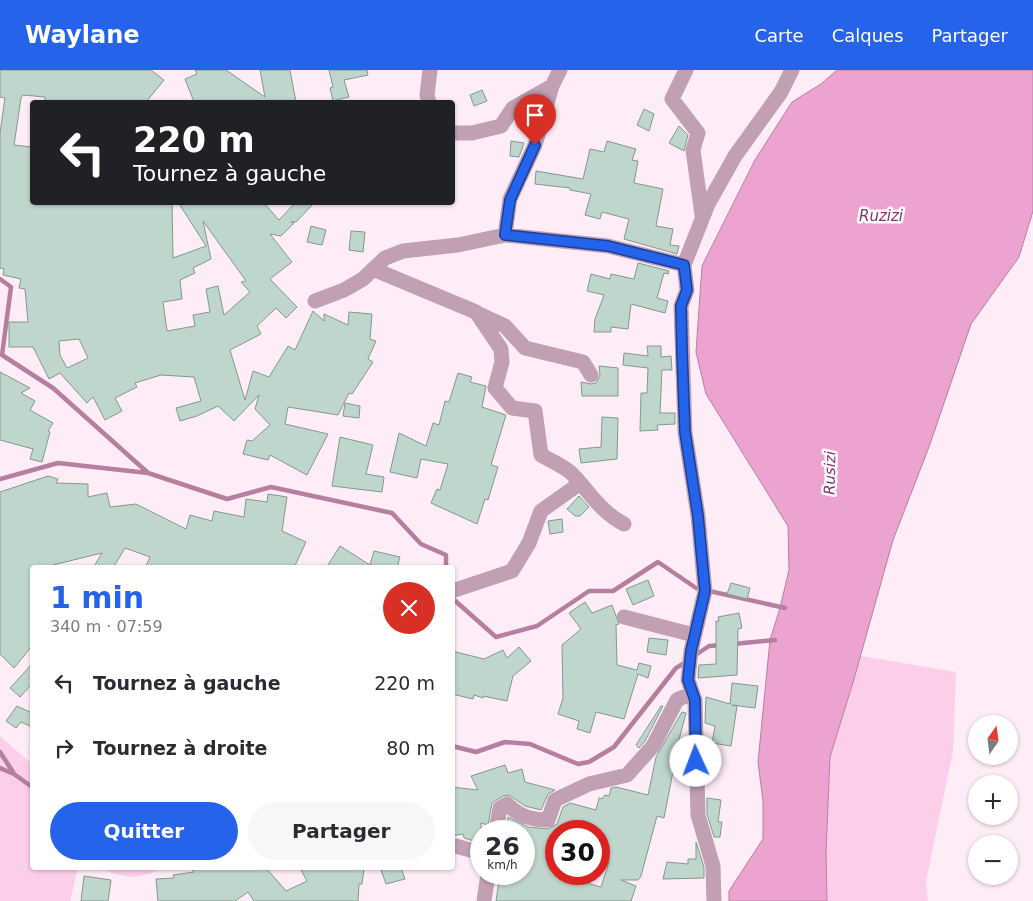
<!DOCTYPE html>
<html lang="fr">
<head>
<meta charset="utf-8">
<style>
	:root { --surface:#fff; --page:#f7f7f7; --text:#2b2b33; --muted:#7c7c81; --accent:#2563eb }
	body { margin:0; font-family:"DejaVu Sans",sans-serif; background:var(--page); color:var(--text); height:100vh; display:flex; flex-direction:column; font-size:19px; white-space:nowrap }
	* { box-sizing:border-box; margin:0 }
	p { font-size:16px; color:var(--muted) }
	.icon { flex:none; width:28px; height:28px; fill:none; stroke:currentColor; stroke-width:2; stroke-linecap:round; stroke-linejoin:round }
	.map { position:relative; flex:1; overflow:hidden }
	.details { position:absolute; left:30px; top:495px; width:425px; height:305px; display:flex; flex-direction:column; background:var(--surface); border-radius:5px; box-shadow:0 1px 4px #0004 }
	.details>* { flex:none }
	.top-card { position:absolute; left:30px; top:30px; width:425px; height:105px; border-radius:5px; box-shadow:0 1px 4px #0004; background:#202124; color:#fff; overflow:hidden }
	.needle { width:32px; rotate:14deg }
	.fabs { position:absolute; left:968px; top:645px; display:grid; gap:10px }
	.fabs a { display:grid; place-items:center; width:50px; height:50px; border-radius:50%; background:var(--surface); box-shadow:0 1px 4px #0004; font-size:25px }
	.speed { position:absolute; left:470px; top:750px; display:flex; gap:10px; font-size:25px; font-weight:700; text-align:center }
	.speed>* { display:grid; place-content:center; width:65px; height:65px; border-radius:50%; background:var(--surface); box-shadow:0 1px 4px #0004; line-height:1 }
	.speed small { font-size:12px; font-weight:400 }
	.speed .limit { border:8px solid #d22; background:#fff; color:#111 }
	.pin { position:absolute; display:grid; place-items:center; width:42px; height:42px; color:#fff; margin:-51px -21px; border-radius:50% 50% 50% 0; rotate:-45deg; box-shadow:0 0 5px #0007 }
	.pin .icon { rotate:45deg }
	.me { position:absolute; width:55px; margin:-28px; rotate:358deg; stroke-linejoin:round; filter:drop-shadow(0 0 4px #0008) }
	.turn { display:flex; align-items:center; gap:18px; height:105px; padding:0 20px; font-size:22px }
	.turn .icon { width:65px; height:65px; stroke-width:2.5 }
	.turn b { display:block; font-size:35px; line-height:42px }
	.round { display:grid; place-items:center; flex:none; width:52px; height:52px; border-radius:26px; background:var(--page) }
	.headline { display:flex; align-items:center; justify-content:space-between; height:85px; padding:0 20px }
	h1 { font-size:30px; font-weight:600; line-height:38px; color:var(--accent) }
	.primary-button { display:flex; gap:10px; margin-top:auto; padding:10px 20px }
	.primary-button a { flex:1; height:58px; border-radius:30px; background:var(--accent); color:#fff; font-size:20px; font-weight:600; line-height:58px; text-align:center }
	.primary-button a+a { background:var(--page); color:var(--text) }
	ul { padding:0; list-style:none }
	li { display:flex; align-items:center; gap:15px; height:65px; padding:0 20px }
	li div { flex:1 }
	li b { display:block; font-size:19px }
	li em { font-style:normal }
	header { display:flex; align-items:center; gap:30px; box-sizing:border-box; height:70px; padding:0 25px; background:var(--accent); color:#fff }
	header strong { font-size:24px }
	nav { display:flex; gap:28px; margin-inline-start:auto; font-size:18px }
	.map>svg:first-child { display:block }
</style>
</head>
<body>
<header>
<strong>Waylane</strong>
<nav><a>Carte</a><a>Calques</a><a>Partager</a></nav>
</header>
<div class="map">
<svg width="1033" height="831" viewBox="0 0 1033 831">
	<rect width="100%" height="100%" fill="#feedf7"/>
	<path fill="#fdceea" d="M861 586 956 602 953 681 926 811 928 831H827L826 782 830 687Z
		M0 666 32 694V798H78L70 831H0Z
		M104 798H166C140 807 131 811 105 800Z"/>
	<path fill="#eda3d0" stroke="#b67fa0" d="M837 0H1033V141L1019 187 971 254 929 377 893 470 854 609 830 687 826 782 827 831H729V821L763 769V731L758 692 770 570 780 538 789 500 788 456 706 324 696 282 702 196 755 90 792 32 821 14Z"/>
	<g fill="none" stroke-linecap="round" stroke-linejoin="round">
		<path stroke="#b67fa0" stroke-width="4.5" d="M0 209 11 217 2 285 53 318 147 402
			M0 409 58 393 148 403 227 429 271 417 392 443 421 474 446 485V498
			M452 528 496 567 537 556 589 521H613L658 492 696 518 785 538
			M733 574 775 570
			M694 586 709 576 721 575
			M452 676 476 682 505 672 530 674 578 694 589 692 614 677 676 598 686 592
			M0 682 13 702
			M0 698 14 704 32 717"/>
	</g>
	<path fill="#bfd6cc" stroke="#82988f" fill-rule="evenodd" d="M0 0H151L164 10 146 32H45V27L23 25 21 28 14 75 32 77V132H172L173 188 206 176 178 132H263L279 150 296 132H315L296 152H291L294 153 281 166 270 164 292 192 270 209 297 237 286 248 276 238 257 256 261 264 230 280 245 330 253 301 269 307 288 276 295 280 313 241 324 251V244L348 255 349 242 372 244 370 269 376 271 368 289 373 292 352 324 349 323 338 345 288 337 285 354 328 364 307 405 270 385 268 390 243 384 247 370 252 371 270 355 255 339 259 325 234 351 218 336 197 346 180 351 176 338 201 331 194 307 161 305 135 313 137 317 115 328 122 341 105 350 93 327 87 333 60 303 49 309 33 277H9V252H28L25 219 19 218 21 209 3 205 4 199 0 198V63L5 28 0 27ZM203 151 246 211 241 212 250 222 224 245 218 216 206 219 210 242 193 245 195 256 167 261 163 232 182 229 180 210 195 203 193 198 211 189ZM79 269 88 288 67 298 60 285 59 271Z
		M195 0H226L265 27 260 0H290L296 32H194L185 9 197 4Z
		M329 0H367L368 5 344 10 349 27 333 31 330 18 333 17Z
		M482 20 487 31 474 36 470 25Z
		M644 39 654 44 649 61 637 55Z
		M679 56 688 65 684 81 669 73Z
		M511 71 524 73 519 87 510 86Z
		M607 71 636 79 632 90 638 91 634 113 663 119 656 156 673 159 670 175 679 176 677 184 624 169 629 149 602 142 600 149 585 145 591 124 570 120V118L535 114 536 101 583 109 590 79 604 82Z
		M311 156 326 160 322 175 307 172Z
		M351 161 365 162 363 182 349 180Z
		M638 193 669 201 668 204 664 203 657 228 668 231 665 243 631 234 628 259 611 257V262H594L595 249 604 225 587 221 591 204 610 209 611 204 634 209Z
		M647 276H661V287L671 286 672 300H662L660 343H675V354L657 355 658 360 640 361 641 323H647L648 298 623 295 624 283 648 286Z
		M599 296 618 298V326H582L581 312 591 314 596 313 600 305Z
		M0 302 30 318 21 323 35 331 30 340 53 353 48 361 50 362 42 392 30 389 33 379 0 370Z
		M458 303 472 307 470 312 486 316 482 337 506 345 491 395 498 397 488 430 485 429 477 454 431 433 437 419 440 420 448 394 421 389 417 408 390 402 399 363 426 376 433 353 439 355 445 331 449 332Z
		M345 333 360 336 359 348 343 346Z
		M602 347 618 348 617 389 581 393 579 379 601 377Z
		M340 367 373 375 366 404 384 407 382 422 332 416Z
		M48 406 58 409 56 413 88 414V427L107 423 110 437 136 434 186 459 190 445 212 451 214 441 244 447 246 429 267 432 268 424 287 427 282 461 306 472 294 498H145L150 487 125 478 113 498H93L102 483 53 495V498H32V576L14 598 0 584V422Z
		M579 426 589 437 580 446H575L567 439Z
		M562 449 563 462 550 464 548 451Z
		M340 476 370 495 374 481 400 487 397 498H326Z
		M648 510 654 526 633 535 626 519Z
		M731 513 750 518 747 529 727 524Z
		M585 532 592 543 612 535 619 554 616 555 617 595 637 600 639 593 651 596 648 608 638 604 624 649 596 642 590 663 577 659 579 651 558 644 563 628 562 575 581 559 569 543Z
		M739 543 742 558 738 559 737 605 698 608 699 595 716 594V551H719L718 547Z
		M649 568 668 570 666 585 647 582Z
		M519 577 531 591 513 606 507 631 483 626V628L474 625 473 629 452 624V581L484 589 503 580 507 588Z
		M32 594V614L20 627 10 618Z
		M732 613 758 616 755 638 732 635 737 636 731 676 712 673 715 656 705 653 706 627 730 634Z
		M17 636 32 643V657L21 652 16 658 6 651Z
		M661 636H663L645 671 639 678 636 675Z
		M682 642 686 643 677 677 687 679V695L675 691 664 748 657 746 641 806 638 810H621L636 816 631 831H496L500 804H524V761L506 760 508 747 528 757 548 759 557 754 563 737 570 733 596 740 599 728 602 729 605 725 609 726 611 718 616 717 648 725 656 687ZM556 761H599V789L609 792 601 817 576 810 578 804H556Z
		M706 683 720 686 716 705 706 703Z
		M505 695 508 703 522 699 525 712 555 720 548 724 541 740 525 736 509 725 503 726 492 733 488 755 481 753V773L464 768 463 764 452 766V717L478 720 471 706Z
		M707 728 721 730 718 752H722L720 767H714L707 744Z
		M696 772 704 797V808L663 809 667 792 688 794V789H696Z
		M190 798H266L286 821 307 811 300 798 364 799 362 814H359L358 831H254L248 822 235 831H158L156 809 174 808 173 805 194 802Z
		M390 798H401L405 809 386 814 381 800Z
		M84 806 111 810 108 831H81Z"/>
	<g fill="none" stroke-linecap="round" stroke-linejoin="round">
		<path stroke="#c1a0b3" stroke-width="15" d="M686 0 672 29 698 63 693 80 702 145
			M429 32 427 25 430 0
			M452 63H472L501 56 513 38 552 16
			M505 165 608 176 684 195
			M373 199 476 242 501 279 502 292 495 318 512 338 535 341 541 385C551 391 567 397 574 406 590 423 602 443 624 454
			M315 231 344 220 363 209 385 188 403 181 458 175 505 165 510 129 535 75 552 16 560 0
			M477 243 505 256 525 278 583 292 591 305
			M452 521 512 501 529 473 541 441 579 414
			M624 547 694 565
			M496 761 500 738 507 734C519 746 531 750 548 750L555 730 589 714 627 705 653 676 677 630C684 626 689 625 695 630
			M452 775 481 783
			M484 831 488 804
			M714 831 713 796 698 745 695 630 688 610 691 581 705 521 698 446 685 362 681 236 687 220 684 195 708 134 735 86 781 22 792 0"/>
	</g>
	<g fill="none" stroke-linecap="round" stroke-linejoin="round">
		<defs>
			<path id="route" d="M535 75 510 130 505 165 608 176 684 195 687 220 681 236 682 282 685 362 698 446 705 521 691 581 688 610 695 630 696 691"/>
		</defs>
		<use href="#route" stroke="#184099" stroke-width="12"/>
		<use href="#route" stroke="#2563eb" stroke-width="9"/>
	</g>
	<g text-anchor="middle" stroke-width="5" stroke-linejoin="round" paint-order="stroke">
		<g font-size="15" font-style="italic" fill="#87336c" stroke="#fff">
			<text x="881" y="151">Ruzizi</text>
			<text transform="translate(830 403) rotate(-89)" y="5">Rusizi</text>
		</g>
	</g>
</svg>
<div class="fabs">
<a><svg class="needle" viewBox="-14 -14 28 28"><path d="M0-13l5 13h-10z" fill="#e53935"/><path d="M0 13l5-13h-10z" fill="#7c7c81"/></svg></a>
<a>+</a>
<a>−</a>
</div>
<div class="speed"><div>26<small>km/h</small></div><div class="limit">30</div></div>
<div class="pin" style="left:535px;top:75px;background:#d93025"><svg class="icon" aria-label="arrive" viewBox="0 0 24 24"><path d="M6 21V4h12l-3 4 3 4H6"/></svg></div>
<svg class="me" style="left:696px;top:691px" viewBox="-20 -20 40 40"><circle r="19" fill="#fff"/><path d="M0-13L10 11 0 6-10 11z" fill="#2563eb"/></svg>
<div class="top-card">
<div class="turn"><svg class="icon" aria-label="left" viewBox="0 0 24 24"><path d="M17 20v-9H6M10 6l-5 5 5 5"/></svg><div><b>220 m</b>Tournez à gauche</div></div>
</div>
<section class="details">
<div class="headline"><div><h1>1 min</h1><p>340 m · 07:59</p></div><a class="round" style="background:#d93025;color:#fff"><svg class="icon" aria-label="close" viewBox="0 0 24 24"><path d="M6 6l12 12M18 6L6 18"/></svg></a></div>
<ul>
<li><svg class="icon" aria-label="left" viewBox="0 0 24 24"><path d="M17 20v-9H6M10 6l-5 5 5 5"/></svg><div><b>Tournez à gauche</b></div><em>220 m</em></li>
<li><svg class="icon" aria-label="right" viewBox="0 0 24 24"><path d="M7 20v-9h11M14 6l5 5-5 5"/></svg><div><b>Tournez à droite</b></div><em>80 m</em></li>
</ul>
<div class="primary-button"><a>Quitter</a><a>Partager</a></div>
</section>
</div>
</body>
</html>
